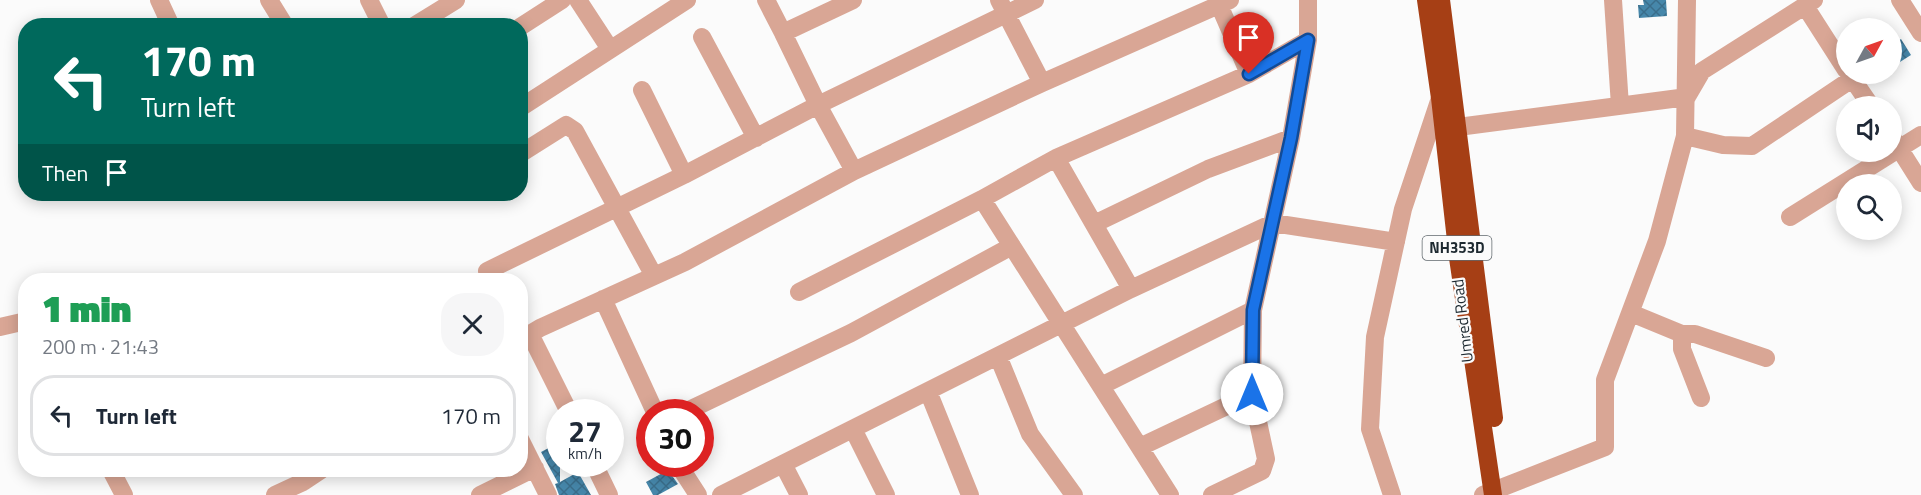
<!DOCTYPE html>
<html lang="en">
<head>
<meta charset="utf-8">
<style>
	:root { --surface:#fff; --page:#f6f6f7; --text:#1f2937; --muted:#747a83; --line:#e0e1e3 }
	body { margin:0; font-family:"Titillium Web",sans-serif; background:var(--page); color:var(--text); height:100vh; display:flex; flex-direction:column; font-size:22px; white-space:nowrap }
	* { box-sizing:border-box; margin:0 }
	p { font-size:20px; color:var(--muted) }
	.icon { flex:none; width:33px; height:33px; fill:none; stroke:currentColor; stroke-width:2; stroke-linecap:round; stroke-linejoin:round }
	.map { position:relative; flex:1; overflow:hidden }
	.sheet { position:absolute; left:18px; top:273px; width:510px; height:204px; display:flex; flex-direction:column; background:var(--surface); border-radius:24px; box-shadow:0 3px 15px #0003 }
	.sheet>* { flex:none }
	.hud { position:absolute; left:18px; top:18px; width:510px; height:183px; border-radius:24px; box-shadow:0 3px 15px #0003; background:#00695c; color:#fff; overflow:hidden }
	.needle { width:39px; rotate:50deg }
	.controls { position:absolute; left:1836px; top:18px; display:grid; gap:12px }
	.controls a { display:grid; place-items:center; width:66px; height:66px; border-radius:50%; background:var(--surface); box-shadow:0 3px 15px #0003; font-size:30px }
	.speed { position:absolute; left:546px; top:399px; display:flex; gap:12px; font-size:30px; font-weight:700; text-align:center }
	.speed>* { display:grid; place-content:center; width:78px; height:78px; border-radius:50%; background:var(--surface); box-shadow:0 3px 15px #0003; line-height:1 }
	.speed small { font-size:15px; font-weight:400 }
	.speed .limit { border:9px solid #d22; background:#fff; color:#111 }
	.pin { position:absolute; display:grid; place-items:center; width:51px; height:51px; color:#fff; margin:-62px -26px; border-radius:50% 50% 50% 0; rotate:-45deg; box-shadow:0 0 6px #0007 }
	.pin .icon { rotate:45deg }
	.me { position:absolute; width:66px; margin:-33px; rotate:0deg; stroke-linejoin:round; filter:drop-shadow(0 0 4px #0008) }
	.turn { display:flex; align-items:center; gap:21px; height:126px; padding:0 24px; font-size:27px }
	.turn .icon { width:78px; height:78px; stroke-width:2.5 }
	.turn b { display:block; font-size:42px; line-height:51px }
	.then { display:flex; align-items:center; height:57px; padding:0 24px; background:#0003; gap:12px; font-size:22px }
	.round { display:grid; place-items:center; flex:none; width:63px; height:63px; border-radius:24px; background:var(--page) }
	.head { display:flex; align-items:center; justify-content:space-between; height:102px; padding:0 24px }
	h1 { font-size:36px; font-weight:800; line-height:45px; color:#1e9e55 }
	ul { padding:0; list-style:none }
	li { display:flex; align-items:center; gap:18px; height:81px; margin:0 12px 9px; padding:0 12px; border:3px solid var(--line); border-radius:24px }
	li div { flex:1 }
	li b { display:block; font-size:22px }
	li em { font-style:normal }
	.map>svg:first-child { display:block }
</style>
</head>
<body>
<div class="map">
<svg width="1921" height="495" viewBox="0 0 1921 495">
	<defs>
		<pattern id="building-cross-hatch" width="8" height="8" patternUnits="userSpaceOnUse" patternTransform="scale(1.5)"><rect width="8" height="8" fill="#4687aa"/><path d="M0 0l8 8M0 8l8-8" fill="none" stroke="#3a6e8b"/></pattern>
	</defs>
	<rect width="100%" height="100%" fill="#fbfbfb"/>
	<path fill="url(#building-cross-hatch)" d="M1643 0H1666L1667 16 1639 18 1638 5H1644Z
		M1901 39 1911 55 1892 67V45Z
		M560 442V482L578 472 591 495H559L555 484 558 483 541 452Z
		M668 470 678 484 658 495H653L646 482Z"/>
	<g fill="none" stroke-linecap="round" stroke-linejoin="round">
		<path stroke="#d9a695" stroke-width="18" d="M159 0 171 26
			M269 0 285 26
			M369 0 382 26
			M578 0 610 49
			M766 0 783 33
			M999 0 1042 83
			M1035 0 818 105 854 171 1042 83 1230 0
			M1217 0 1249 74
			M1613 0 1620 106
			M1687 0 1685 136 1723 145 1752 146 1852 79
			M1900 0 1921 33
			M1805 6 1846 70
			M414 26 456 0
			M520 27 562 0
			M702 37 756 138
			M1308 40 1249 74 1056 158 1131 289 1273 223 1396 242
			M1849 74 1871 106
			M642 90 684 175
			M1688 95 1702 71 1814 0
			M520 108 687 0
			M1444 127H1458L1687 97
			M1892 137 1921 183
			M520 154 566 125 575 131 654 276
			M982 199 1056 158
			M1790 217 1921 135
			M1094 224 1208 169 1291 138
			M487 271 684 175 818 105 783 33 853 0
			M799 292 982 199 1170 495
			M603 299 655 412
			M1631 313 1682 334H1695L1766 358
			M0 327 26 321
			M530 334 569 412
			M1682 334V349L1701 398
			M520 340 540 328 685 262 854 171
			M998 356 1030 434 1074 495
			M1101 386 1253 310
			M928 391 970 495
			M1252 394 1253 310 1291 138 1308 40V0
			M685 412 851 333 1012 246
			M853 429 886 495
			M520 439 548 495
			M1140 447 1252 394 1266 459 1262 471 1212 495
			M594 464 609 495
			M678 464 698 495
			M783 464 799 495
			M111 470 124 495
			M275 495 303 482 321 470
			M480 495 535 468
			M721 495 1131 289
			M1392 495 1370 429 1375 337 1403 209 1440 98H1443
			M1483 495 1605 447V380L1657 241 1685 136"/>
		<path stroke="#a63f15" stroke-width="18" d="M1426 0 1440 98 1458 258 1493 495
			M1441 0 1494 418"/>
	</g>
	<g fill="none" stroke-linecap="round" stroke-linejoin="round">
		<defs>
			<path id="route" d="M1249 74 1308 40 1291 138 1253 310 1252 394"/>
		</defs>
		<use href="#route" stroke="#114b97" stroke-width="15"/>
		<use href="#route" stroke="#1a73e8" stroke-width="10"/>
	</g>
	<g text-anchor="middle" stroke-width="4.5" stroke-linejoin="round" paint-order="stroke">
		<rect fill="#fbfbfb" stroke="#60686d" stroke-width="1.5" x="1422.5" y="236" width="69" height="24" rx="4.5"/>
		<g font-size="15" font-weight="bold" fill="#1d2930">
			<text x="1457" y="253">NH353D</text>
		</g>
		<g font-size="16" fill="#1d2930" stroke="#fbfbfb">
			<text transform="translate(1462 321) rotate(-97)" y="6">Umred Road</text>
		</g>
	</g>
</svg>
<div class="controls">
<a><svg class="needle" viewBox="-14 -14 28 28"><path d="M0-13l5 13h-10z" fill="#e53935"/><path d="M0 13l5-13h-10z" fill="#747a83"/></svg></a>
<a><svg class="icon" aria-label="sound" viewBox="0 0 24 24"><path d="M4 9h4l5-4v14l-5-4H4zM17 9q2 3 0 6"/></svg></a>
<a><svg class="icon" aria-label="search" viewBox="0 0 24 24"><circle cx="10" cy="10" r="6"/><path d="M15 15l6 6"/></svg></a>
</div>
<div class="speed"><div>27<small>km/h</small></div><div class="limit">30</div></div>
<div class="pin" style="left:1249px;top:74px;background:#d93025"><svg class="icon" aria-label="arrive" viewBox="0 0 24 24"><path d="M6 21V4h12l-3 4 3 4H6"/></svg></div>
<svg class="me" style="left:1252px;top:394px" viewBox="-20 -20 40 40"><circle r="19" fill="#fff"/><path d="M0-13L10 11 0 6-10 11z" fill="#1a73e8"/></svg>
<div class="hud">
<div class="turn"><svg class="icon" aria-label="left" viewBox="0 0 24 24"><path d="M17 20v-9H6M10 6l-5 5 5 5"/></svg><div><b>170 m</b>Turn left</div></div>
<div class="then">Then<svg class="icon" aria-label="arrive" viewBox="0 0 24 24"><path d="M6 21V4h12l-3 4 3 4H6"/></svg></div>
</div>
<section class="sheet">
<div class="head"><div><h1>1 min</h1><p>200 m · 21:43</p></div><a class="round"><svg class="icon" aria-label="close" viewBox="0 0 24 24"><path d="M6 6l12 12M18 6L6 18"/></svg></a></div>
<ul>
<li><svg class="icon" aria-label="left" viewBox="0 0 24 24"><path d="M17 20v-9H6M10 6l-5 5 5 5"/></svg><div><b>Turn left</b></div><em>170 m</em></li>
</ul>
</section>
</div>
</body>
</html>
